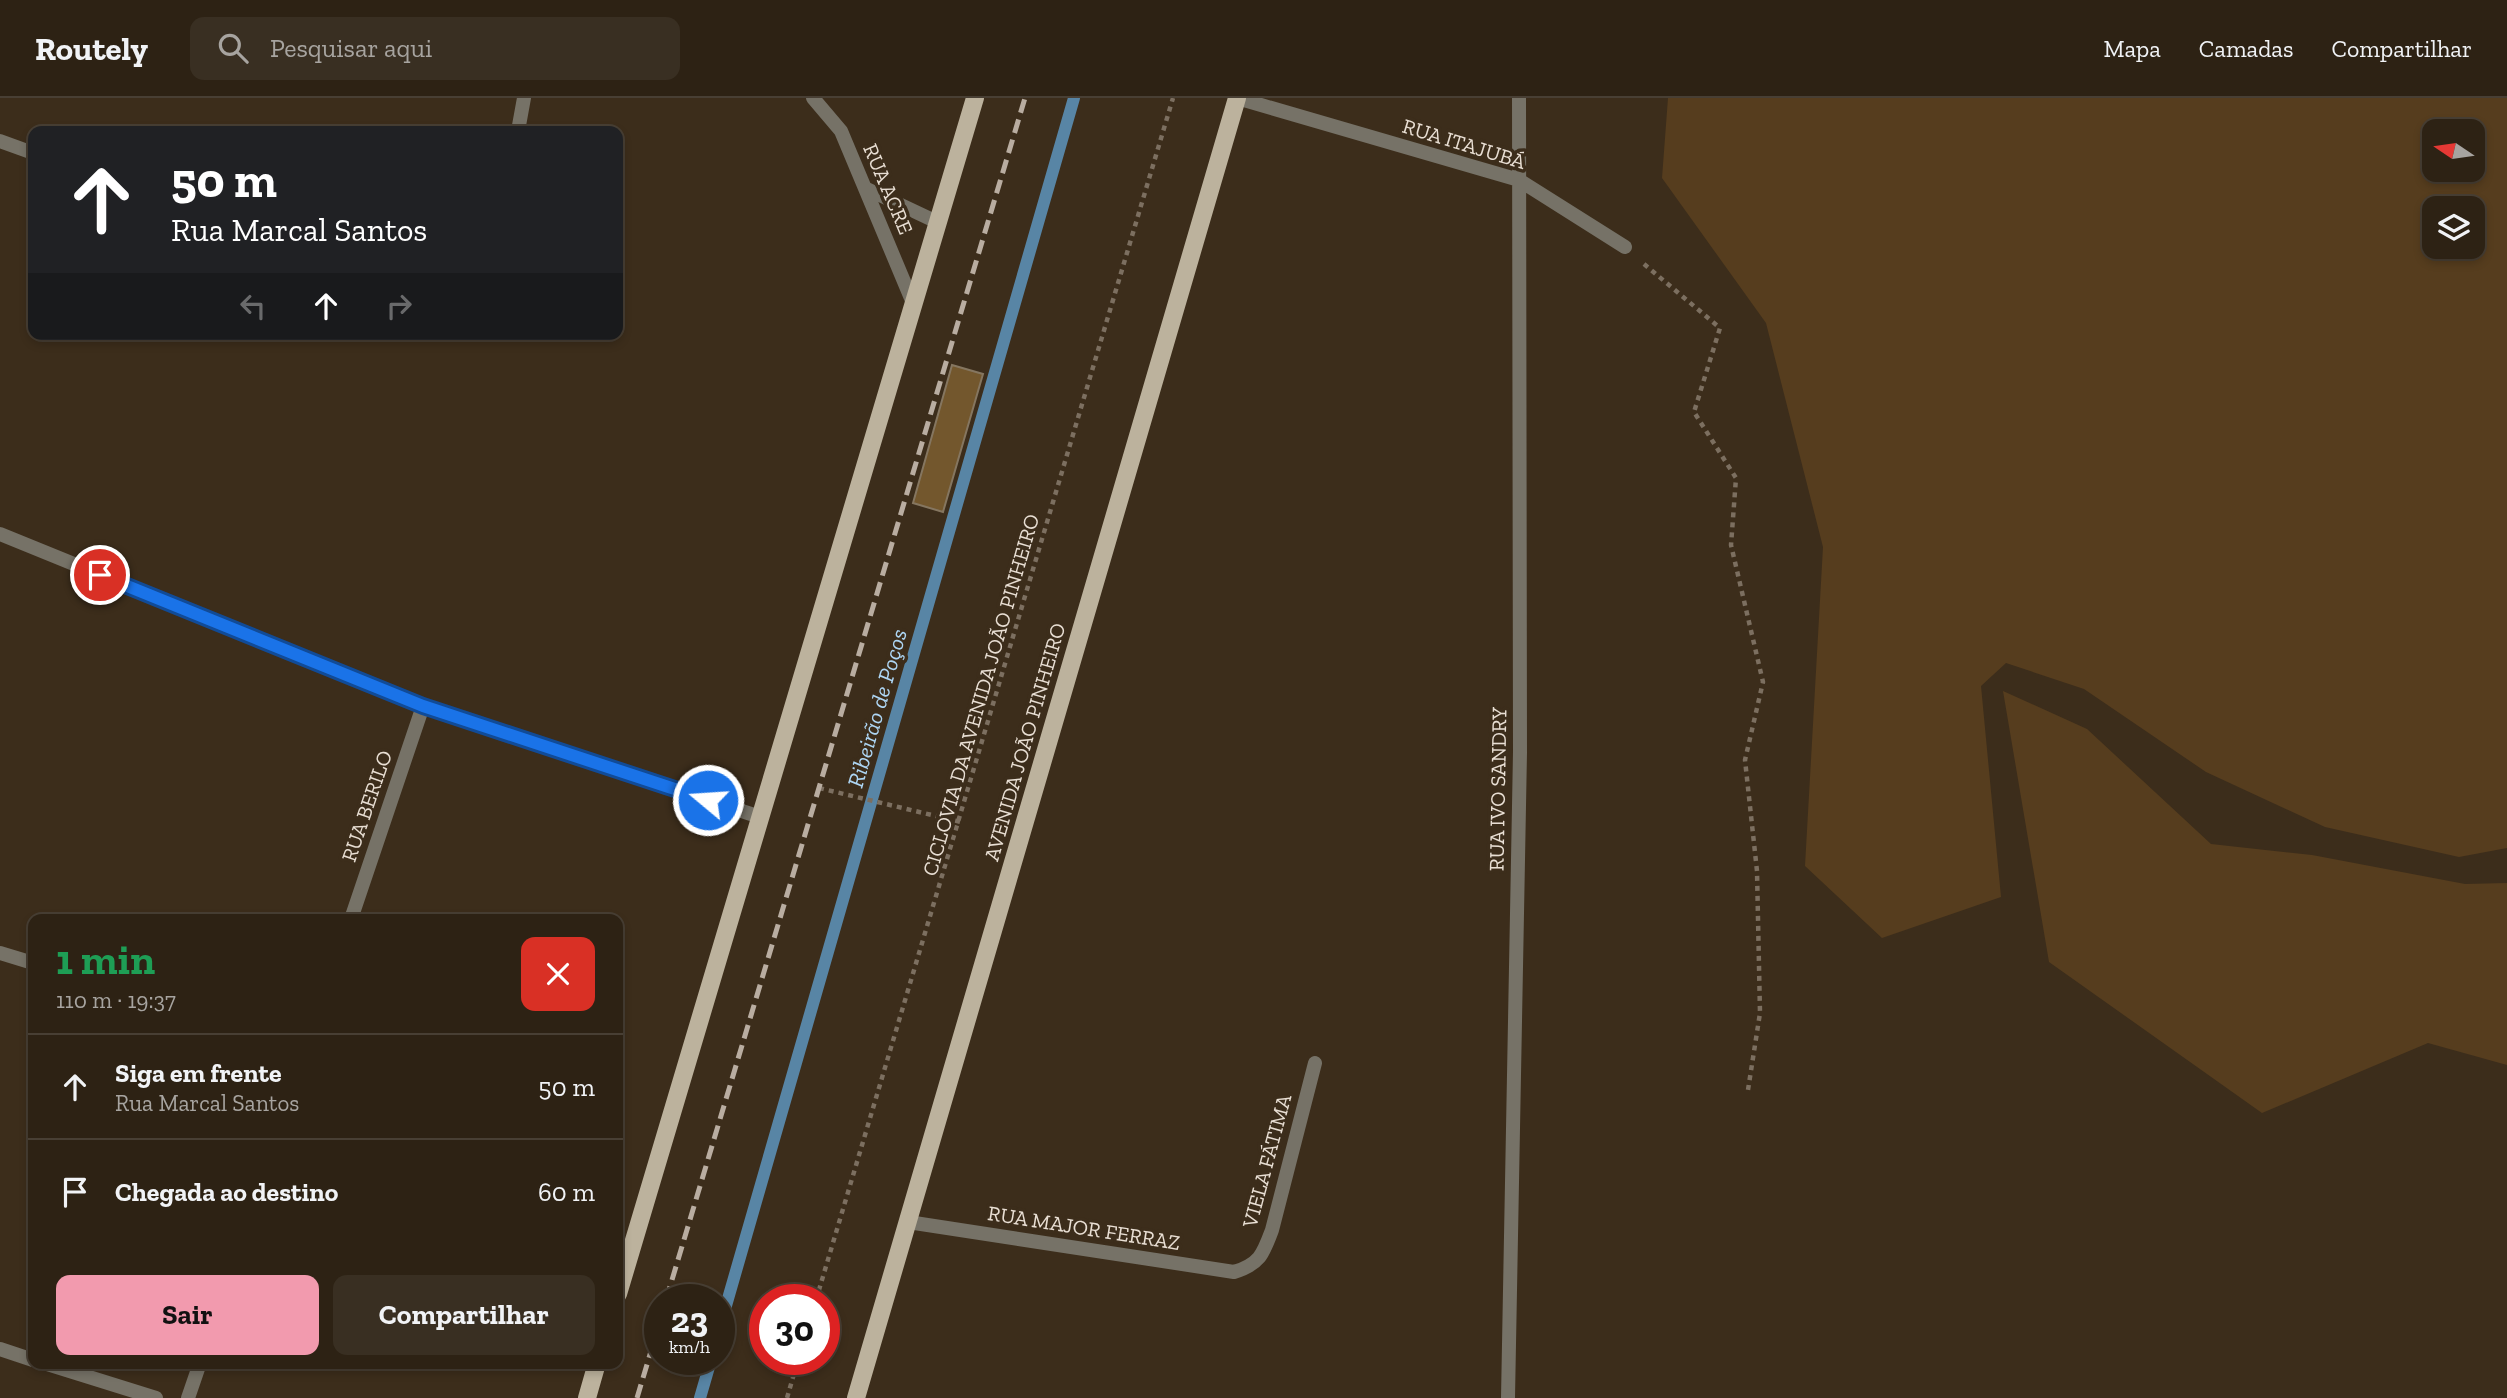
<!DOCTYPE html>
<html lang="pt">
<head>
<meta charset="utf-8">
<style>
	:root { --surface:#2d2214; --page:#392f22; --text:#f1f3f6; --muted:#a7a4a0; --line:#483f34; --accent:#f29aae }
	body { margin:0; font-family:"Zilla Slab",serif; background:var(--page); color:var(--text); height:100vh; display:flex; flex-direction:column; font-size:26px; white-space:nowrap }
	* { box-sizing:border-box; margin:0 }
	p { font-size:23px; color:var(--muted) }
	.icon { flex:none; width:38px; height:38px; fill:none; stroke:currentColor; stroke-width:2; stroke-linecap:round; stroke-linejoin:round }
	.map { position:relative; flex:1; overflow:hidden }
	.side { position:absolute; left:28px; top:816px; width:595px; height:455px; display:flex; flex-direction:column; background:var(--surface); border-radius:14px; box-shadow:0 4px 10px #0003,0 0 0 2px var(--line) }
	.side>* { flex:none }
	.hud { position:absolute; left:28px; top:28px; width:595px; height:214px; border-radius:14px; box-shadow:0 4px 10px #0003,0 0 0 2px var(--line); background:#202124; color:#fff; overflow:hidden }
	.needle { width:46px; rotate:283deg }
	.fabs { position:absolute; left:2422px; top:21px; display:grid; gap:14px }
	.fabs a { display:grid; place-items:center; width:63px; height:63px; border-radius:14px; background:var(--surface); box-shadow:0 4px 10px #0003,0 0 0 2px var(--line); font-size:35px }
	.speed { position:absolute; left:644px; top:1186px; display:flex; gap:14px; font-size:35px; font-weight:700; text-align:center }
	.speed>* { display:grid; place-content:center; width:91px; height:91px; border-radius:50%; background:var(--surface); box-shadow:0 4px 10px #0003,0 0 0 2px var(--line); line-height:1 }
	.speed small { font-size:18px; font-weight:400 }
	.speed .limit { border:10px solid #d22; background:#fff; color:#111 }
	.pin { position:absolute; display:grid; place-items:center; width:60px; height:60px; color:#fff; margin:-30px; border:4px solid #fff; border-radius:50%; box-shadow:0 2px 7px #0007 }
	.me { position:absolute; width:77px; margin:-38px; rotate:288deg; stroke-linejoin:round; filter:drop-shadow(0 0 5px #0008) }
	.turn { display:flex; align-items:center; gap:24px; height:147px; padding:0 28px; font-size:32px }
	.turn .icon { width:91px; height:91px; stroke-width:2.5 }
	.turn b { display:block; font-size:49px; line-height:60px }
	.lanes { display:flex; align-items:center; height:66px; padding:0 28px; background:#0003; justify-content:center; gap:35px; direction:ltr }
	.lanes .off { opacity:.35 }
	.round { display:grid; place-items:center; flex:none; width:74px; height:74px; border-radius:14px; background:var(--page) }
	.summary { display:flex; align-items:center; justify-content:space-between; height:119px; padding:0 28px }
	h1 { font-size:42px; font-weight:700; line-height:52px; color:#1e9e55 }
	.button { display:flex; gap:14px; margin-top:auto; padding:14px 28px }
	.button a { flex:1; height:80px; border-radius:14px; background:var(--accent); color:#111; font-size:28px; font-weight:700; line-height:80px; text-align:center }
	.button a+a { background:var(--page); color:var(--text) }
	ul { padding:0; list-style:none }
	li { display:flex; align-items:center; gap:21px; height:105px; padding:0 28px; border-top:2px solid var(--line) }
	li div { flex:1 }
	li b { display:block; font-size:26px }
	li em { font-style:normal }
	header { display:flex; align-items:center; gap:42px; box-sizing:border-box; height:98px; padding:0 35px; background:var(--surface); border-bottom:2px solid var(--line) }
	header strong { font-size:33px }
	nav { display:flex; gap:38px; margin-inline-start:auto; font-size:24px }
	.search { width:490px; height:63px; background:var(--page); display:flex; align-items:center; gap:18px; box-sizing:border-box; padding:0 24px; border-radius:14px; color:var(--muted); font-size:26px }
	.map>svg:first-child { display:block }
</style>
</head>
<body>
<header>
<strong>Routely</strong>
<div class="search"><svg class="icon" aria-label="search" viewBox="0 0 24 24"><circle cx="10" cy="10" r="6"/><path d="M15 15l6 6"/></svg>Pesquisar aqui</div>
<nav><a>Mapa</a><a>Camadas</a><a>Compartilhar</a></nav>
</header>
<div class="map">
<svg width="2507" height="1300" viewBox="0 0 2507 1300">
	<rect width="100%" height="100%" fill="#3c2d1b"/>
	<path fill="#563d1e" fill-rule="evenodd" d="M1668 0H2507V750L2459 759 2325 729 2206 674 2084 591 2006 565 1981 588 2001 799 1882 840 1805 768 1823 449 1766 225 1662 80ZM2434 33H2473V72H2434ZM2434 110H2473V149H2434Z
		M2003 593 2087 631 2211 746 2312 757 2465 786 2507 785V967L2428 945 2262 1015 2049 864Z"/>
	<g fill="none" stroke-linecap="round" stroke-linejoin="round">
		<path stroke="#5885a5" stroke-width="12" d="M719 1232 1074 0
			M700 1300 711 1262"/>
	</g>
	<path fill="#73572d" stroke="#857660" stroke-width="2" d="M952 267 983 276 943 414 913 405Z"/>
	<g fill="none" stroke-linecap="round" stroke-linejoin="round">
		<path stroke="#7c6f60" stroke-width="4.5" stroke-dasharray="5 5" stroke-linecap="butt" d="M1644 166 1720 230 1694 314 1736 380 1731 447 1763 584 1745 662 1757 773 1760 915 1748 992
			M819 690 961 724
			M816 1202 1173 0
			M787 1300 798 1262"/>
		<path stroke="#767267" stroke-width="14" d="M908 1124 1234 1174C1260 1166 1263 1156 1272 1132L1315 965"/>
		<path stroke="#767267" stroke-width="14" d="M813 0 841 33 913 205
			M1237 0 1519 82 1625 149
			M518 33 524 0
			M0 43 33 55
			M867 91 937 124
			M0 436 423 608 760 719
			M351 821 423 608
			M0 855 33 865
			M0 1251 33 1262
			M44 1265 156 1300
			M188 1300 200 1265
			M1508 1300 1520 654 1519 0"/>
		<path stroke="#bcb29d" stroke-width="18" d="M618 1196 975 0
			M587 1300 597 1265
			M856 1300 1237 0"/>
		<path stroke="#b9ada1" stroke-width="5" stroke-dasharray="14 7" stroke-linecap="butt" d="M666 1202 1025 0
			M637 1300 660 1223"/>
	</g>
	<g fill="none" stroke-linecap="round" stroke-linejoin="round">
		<defs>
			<path id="route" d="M100 477 423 608 708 702"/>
		</defs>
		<use href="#route" stroke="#114b97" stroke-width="18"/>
		<use href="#route" stroke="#1a73e8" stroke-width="12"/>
	</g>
	<g text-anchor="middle" stroke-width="7" stroke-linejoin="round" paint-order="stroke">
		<g font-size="21" fill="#e9dfd4" stroke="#3c2d1b">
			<text transform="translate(1464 46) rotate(17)" y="7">RUA ITAJUBÁ</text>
			<text transform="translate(888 91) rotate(67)" y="7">RUA ACRE</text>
			<text transform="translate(981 597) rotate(-74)" y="7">CICLOVIA DA AVENIDA JOÃO PINHEIRO</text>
			<text transform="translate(1025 644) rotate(-74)" y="7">AVENIDA JOÃO PINHEIRO</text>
			<text transform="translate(1498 691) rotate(-89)" y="7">RUA IVO SANDRY</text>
			<text transform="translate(367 708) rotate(-71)" y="7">RUA BERILO</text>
			<text transform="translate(1267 1063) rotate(-75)" y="7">VIELA FÁTIMA</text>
			<text transform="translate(1084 1130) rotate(9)" y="7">RUA MAJOR FERRAZ</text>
		</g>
		<g font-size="23" font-style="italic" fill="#aed6f4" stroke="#3c2d1b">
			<text transform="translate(877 610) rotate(-74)" y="8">Ribeirão de Poços</text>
		</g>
	</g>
</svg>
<div class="fabs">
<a><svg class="needle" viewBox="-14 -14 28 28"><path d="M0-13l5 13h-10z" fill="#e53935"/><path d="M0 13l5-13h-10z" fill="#a7a4a0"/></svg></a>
<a><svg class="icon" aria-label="layers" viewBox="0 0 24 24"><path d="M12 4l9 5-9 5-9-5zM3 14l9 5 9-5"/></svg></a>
</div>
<div class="speed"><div>23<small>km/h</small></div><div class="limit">30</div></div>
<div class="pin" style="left:100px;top:477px;background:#d93025"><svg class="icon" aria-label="arrive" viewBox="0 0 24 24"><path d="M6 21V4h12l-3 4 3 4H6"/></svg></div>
<svg class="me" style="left:708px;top:702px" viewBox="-20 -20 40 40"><circle r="17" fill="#1a73e8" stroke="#fff" stroke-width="3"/><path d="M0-11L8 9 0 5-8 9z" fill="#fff"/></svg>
<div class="hud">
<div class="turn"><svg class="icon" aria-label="ahead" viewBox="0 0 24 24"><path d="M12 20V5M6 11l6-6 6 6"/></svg><div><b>50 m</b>Rua Marcal Santos</div></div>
<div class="lanes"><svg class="icon off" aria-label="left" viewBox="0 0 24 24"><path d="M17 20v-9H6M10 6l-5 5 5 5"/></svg><svg class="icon" aria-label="ahead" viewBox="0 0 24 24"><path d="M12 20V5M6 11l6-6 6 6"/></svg><svg class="icon off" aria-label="right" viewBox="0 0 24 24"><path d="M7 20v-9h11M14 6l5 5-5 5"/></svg></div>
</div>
<section class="side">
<div class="summary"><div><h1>1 min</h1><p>110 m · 19:37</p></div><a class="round" style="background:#d93025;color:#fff"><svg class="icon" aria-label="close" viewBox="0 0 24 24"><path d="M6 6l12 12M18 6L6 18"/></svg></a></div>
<ul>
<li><svg class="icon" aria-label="ahead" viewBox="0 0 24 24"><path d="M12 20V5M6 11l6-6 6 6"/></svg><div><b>Siga em frente</b><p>Rua Marcal Santos</p></div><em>50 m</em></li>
<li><svg class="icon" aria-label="arrive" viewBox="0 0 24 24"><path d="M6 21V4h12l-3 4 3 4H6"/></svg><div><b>Chegada ao destino</b></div><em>60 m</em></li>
</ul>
<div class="button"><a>Sair</a><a>Compartilhar</a></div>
</section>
</div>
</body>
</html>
